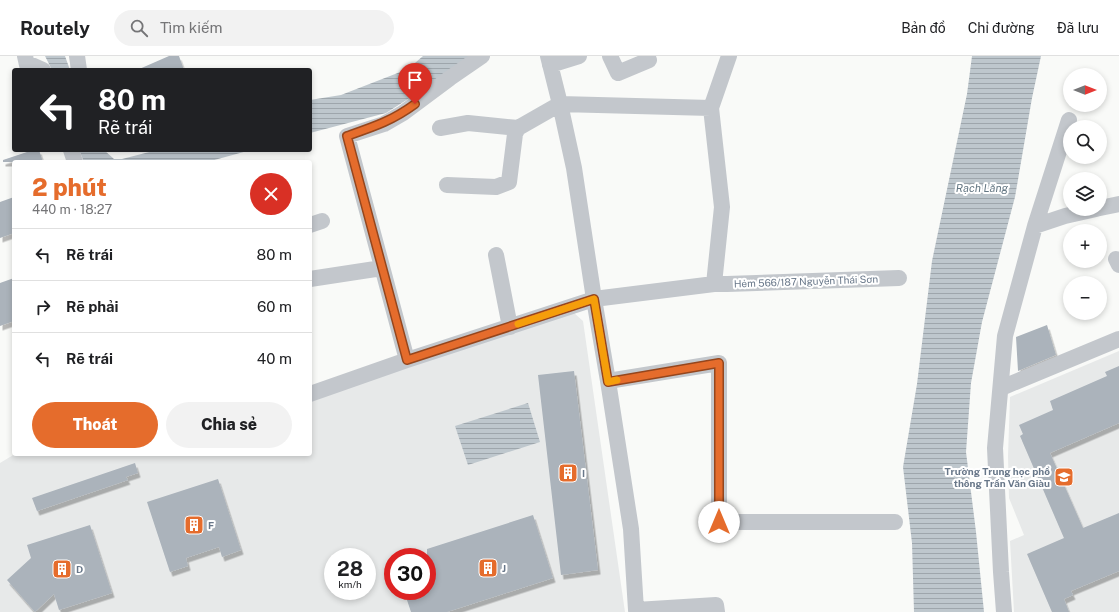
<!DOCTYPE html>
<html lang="vi">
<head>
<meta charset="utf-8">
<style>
	:root { --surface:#fff; --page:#f2f2f2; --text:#202124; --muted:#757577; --line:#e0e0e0; --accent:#e56c2c }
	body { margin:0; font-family:"Public Sans",sans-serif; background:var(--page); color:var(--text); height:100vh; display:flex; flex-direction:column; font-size:15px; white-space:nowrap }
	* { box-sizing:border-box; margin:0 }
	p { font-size:13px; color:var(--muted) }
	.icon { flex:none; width:22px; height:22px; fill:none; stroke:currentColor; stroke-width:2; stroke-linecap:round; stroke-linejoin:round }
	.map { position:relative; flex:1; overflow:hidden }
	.side { position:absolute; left:12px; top:104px; width:300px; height:296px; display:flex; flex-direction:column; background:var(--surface); border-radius:4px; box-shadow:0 2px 6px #0003 }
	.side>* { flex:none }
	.banner { position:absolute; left:12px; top:12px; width:300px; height:84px; border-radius:4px; box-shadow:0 2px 6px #0003; background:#202124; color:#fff; overflow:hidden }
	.needle { width:26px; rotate:90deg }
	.tools { position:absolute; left:1063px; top:12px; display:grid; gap:8px }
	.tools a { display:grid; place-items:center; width:44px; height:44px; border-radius:50%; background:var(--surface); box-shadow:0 2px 6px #0003; font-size:20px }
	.speed { position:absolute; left:324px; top:492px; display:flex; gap:8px; font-size:20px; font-weight:700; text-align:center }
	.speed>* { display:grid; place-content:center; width:52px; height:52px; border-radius:50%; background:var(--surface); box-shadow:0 2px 6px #0003; line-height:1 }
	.speed small { font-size:10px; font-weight:400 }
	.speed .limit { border:6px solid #d22; background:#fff; color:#111 }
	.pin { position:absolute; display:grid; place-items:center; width:34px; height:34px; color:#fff; margin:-41px -17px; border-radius:50% 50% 50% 0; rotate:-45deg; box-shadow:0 0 4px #0007 }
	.pin .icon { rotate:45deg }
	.me { position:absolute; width:44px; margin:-22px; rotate:0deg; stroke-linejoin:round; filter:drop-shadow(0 0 3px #0008) }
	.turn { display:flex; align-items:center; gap:14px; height:84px; padding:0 20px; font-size:18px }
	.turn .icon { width:52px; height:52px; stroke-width:2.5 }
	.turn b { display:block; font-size:28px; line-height:34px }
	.round { display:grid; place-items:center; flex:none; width:42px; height:42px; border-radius:21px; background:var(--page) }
	.overview { display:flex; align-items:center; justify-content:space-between; height:68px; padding:0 20px }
	h1 { font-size:24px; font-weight:800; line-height:30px; color:var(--accent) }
	.button { display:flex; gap:8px; margin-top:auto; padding:8px 20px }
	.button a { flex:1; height:46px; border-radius:24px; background:var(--accent); color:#fff; font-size:16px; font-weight:800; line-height:46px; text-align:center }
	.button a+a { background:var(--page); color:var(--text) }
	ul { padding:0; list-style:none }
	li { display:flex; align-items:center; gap:12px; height:52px; padding:0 20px; border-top:1px solid var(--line) }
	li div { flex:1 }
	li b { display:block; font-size:15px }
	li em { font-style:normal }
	header { display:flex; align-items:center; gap:24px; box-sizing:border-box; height:56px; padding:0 20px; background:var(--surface); border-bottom:1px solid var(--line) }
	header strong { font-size:19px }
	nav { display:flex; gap:22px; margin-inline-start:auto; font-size:14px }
	.search { width:280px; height:36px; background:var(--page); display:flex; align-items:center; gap:10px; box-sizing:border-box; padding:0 14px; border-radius:22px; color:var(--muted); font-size:15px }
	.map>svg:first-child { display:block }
</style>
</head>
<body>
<header>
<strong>Routely</strong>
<div class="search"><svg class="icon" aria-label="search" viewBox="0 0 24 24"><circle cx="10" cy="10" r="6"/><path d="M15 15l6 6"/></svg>Tìm kiếm</div>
<nav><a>Bản đồ</a><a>Chỉ đường</a><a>Đã lưu</a></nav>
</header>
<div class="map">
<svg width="1119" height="556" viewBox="0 0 1119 556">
	<defs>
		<pattern id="water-rules" width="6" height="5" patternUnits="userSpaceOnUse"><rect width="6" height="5" fill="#bec7cd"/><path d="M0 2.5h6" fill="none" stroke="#9ea6ac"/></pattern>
		<filter id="shadow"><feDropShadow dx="2.5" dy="4.5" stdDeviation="0" flood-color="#0004"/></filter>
	</defs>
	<rect width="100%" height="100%" fill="#f9faf8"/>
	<path fill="#e7e9e9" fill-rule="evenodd" d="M573 256 583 265 625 556H0V407L15 398H310V343ZM333 501H367V535H333ZM393 501H427V535H393Z
		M1119 295V556H1014L1010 485 1024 479 1009 442 1008 400 1010 341Z"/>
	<path fill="url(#water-rules)" d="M45 0H65L70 14H52Z
		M423 0H474L457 12 386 57 310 77V44L341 39 408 13Z
		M972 0H1041L1032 42 1015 141 982 266 971 327 966 396 976 476 984 556H914L912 487 903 411 917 328 932 205 967 38Z
		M79 94H104L114 103H122L157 94H251L207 106H84Z
		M528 347 540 386 468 409 455 370Z"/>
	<path fill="#abb3bb" filter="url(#shadow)" d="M169 0H179L184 14H137Z
		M33 94H39L43 106H3V104Z
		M14 141V177L0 182V146Z
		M14 222V265L0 270V227Z
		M1047 269 1056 299 1018 315 1016 281Z
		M1119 310V367L1050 397 1083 472 1119 457V515L1071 535 1073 539 1064 543 1069 556H1052L1027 498 1064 482 1020 380 1023 378 1019 369 1053 354 1050 345 1107 320 1105 316Z
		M574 315 598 514 561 519 538 319Z
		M135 407 138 417 126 421 128 424 37 455 32 442Z
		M218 423 241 494 222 501 219 491 186 502 188 510 170 516 147 446Z
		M533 459 553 522 447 556H411L404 535H427V493Z
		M90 469 112 537 59 554 54 538 35 556 7 524 31 502 27 489Z"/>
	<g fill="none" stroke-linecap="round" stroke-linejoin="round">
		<path stroke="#c3c7cc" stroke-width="16" d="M25 0 27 9 34 10 43 14
			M77 0 79 14
			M548 0 560 48 574 112 594 243 608 325 631 473 636 554 637 556
			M610 0 618 17 649 4
			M550 9 579 0
			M440 72 468 67 518 72
			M71 94 75 106
			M447 129 496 131 509 126 515 78 518 72 560 48 711 52
			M1100 152 1119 148
			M310 169 322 165
			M1035 170 1069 64
			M496 199 510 271
			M1116 203 1119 209
			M310 223 382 212
			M714 228 722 151 711 52 729 0
			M407 304 347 80 384 68 403 57 450 22 482 0
			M608 325 719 307V466H895
			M1001 332 1119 283
			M310 338 407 304 594 243 714 228H727L899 222
			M636 554 716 549 717 556
			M1004 556 1001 516 995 392 1005 280 1035 170 1065 160 1096 153"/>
	</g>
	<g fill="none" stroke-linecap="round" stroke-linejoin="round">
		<defs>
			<path id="route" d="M415 48C392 65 373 71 347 80L407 304 594 243 608 326 719 307V466"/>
		</defs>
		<use href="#route" stroke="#95461d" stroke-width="10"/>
		<use href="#route" stroke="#e56c2c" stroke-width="7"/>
		<path stroke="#f59e0b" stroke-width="7" d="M518 268 594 243 608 326 617 324"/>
	</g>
	<defs>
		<symbol id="building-square" viewBox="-11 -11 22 22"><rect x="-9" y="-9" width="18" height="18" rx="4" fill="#e56c2c" stroke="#fff"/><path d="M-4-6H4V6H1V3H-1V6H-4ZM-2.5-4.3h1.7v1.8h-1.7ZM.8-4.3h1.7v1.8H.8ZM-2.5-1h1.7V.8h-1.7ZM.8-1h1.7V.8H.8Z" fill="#fff"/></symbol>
		<symbol id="school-square" viewBox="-11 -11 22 22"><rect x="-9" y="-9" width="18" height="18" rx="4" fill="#e56c2c" stroke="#fff"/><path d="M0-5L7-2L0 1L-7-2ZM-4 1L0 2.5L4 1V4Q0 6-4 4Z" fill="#fff"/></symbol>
	</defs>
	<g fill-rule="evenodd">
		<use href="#building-square" x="557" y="406" width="22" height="22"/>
		<use href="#school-square" x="1053" y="410" width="22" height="22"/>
		<use href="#building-square" x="183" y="458" width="22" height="22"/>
		<use href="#building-square" x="477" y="501" width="22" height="22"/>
		<use href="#building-square" x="51" y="502" width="22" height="22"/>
	</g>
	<g text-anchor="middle" stroke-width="4" stroke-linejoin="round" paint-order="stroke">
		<g font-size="10" fill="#687789" stroke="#fff">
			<text transform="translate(806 225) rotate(-2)" y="4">Hẻm 566/187 Nguyễn Thái Sơn</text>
		</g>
		<g font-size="10" font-weight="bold" fill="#687789" stroke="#fff" text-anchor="start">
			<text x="1050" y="419" text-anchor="end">Trường Trung học phổ<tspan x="1050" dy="12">thông Trần Văn Giàu</tspan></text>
			<text x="582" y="421">I</text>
			<text x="208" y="473">F</text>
			<text x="502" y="516">J</text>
			<text x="76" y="517">D</text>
		</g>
		<g font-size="11" font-style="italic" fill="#647783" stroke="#fff">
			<text x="982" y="136">Rạch Lăng</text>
		</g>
	</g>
</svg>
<div class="tools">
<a><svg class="needle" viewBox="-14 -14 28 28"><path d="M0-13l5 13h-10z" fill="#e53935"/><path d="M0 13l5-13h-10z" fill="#757577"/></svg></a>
<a><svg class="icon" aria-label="search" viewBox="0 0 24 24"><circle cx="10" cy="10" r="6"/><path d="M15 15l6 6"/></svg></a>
<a><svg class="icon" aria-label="layers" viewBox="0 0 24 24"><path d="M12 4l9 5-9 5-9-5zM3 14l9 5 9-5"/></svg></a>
<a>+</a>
<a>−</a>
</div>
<div class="speed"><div>28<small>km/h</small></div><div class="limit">30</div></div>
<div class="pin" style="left:415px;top:48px;background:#d93025"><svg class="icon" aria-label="arrive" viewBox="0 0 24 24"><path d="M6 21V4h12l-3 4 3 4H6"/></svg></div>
<svg class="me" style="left:719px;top:466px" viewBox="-20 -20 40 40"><circle r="19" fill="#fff"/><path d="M0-13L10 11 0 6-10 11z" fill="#e56c2c"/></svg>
<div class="banner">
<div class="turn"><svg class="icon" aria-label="left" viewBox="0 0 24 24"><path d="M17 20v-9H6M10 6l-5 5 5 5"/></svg><div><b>80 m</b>Rẽ trái</div></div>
</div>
<section class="side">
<div class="overview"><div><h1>2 phút</h1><p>440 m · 18:27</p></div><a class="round" style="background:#d93025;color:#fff"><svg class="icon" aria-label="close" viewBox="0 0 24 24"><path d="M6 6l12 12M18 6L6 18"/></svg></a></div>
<ul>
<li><svg class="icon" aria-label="left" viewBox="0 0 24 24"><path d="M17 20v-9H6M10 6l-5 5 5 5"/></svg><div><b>Rẽ trái</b></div><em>80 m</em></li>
<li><svg class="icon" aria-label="right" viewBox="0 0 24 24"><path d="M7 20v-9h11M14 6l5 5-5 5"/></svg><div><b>Rẽ phải</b></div><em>60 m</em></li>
<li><svg class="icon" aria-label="left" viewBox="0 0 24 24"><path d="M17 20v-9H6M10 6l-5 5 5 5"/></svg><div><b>Rẽ trái</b></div><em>40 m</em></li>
</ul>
<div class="button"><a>Thoát</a><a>Chia sẻ</a></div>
</section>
</div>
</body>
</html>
